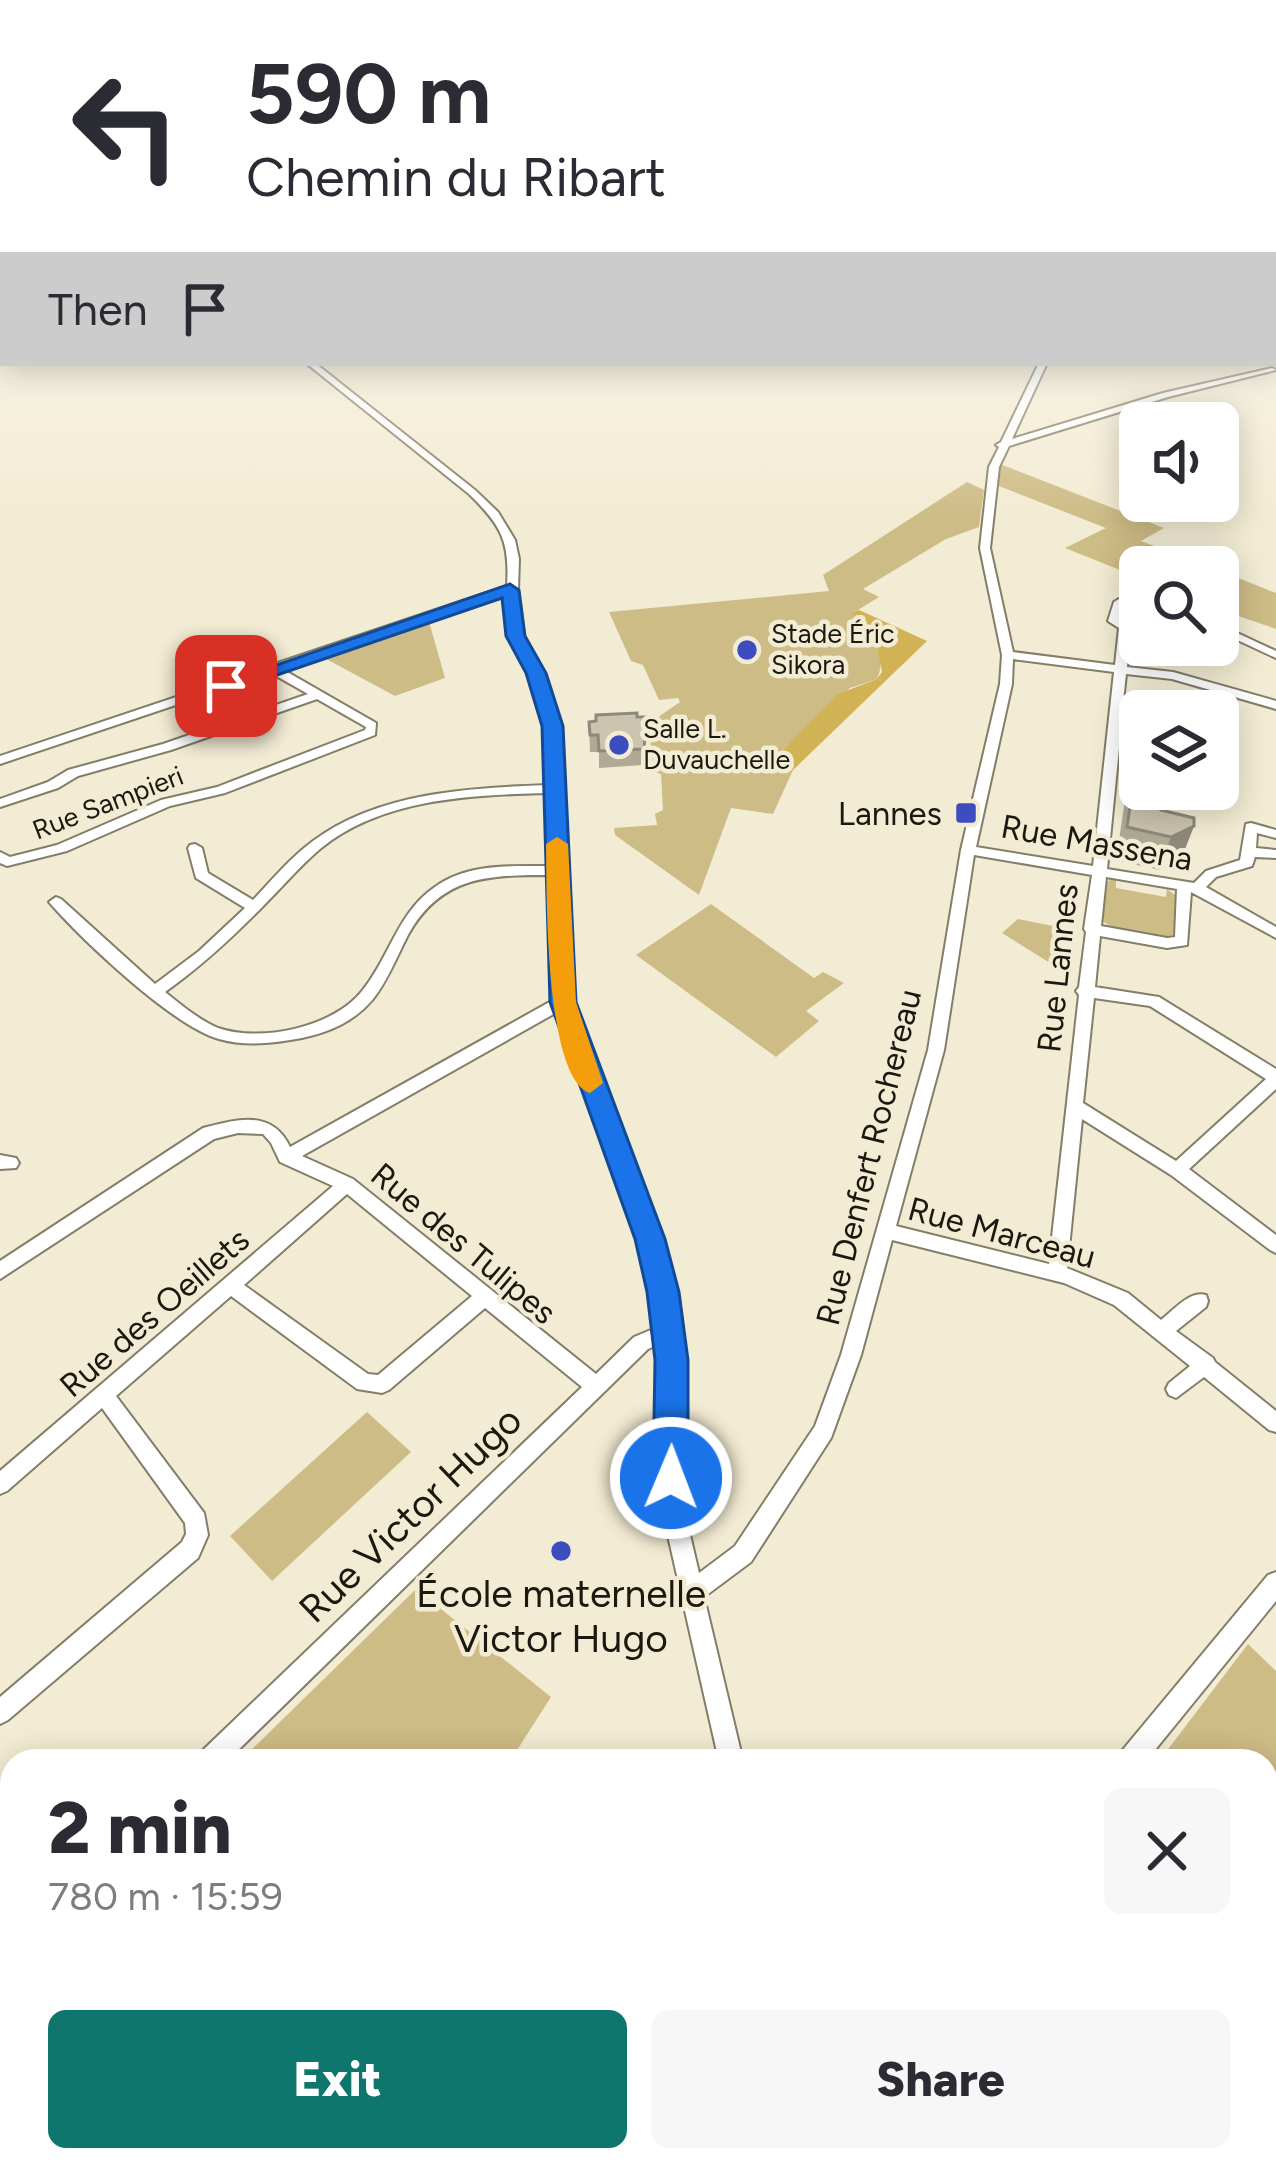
<!DOCTYPE html>
<html lang="en">
<head>
<meta charset="utf-8">
<style>
	:root { --surface:#fff; --page:#f7f7f7; --text:#2b2b33; --muted:#7c7c81; --accent:#0f766e }
	body { margin:0; font-family:Figtree,sans-serif; background:var(--page); color:var(--text); height:100vh; display:flex; flex-direction:column; font-size:45px; white-space:nowrap }
	* { box-sizing:border-box; margin:0 }
	p { font-size:39px; color:var(--muted) }
	.icon { flex:none; width:66px; height:66px; fill:none; stroke:currentColor; stroke-width:2; stroke-linecap:round; stroke-linejoin:round }
	.map { position:relative; flex:1; overflow:hidden }
	.side { position:absolute; left:0px; top:1749px; width:1278px; height:423px; display:flex; flex-direction:column; background:var(--surface); border-radius:36px 36px 0 0; box-shadow:0 6px 30px #0003 }
	.side>* { flex:none }
	.top-card { position:absolute; left:0px; top:0px; width:1278px; height:366px; box-shadow:0 6px 30px #0003; background:#fff; color:var(--text); overflow:hidden }
	.controls { position:absolute; left:1119px; top:402px; display:grid; gap:24px }
	.controls a { display:grid; place-items:center; width:120px; height:120px; border-radius:18px; background:var(--surface); box-shadow:0 6px 30px #0003; font-size:60px }
	.pin { position:absolute; display:grid; place-items:center; width:102px; height:102px; color:#fff; margin:-51px; border-radius:24px; box-shadow:0 6px 18px #0006 }
	.me { position:absolute; width:132px; margin:-66px; rotate:1deg; stroke-linejoin:round; filter:drop-shadow(0 0 9px #0008) }
	.turn { display:flex; align-items:center; gap:42px; height:252px; padding:0 48px; font-size:54px }
	.turn .icon { width:156px; height:156px; stroke-width:2.5 }
	.turn b { display:block; font-size:84px; line-height:102px }
	.then { display:flex; align-items:center; height:114px; padding:0 48px; background:#0003; gap:24px; font-size:45px }
	.round { display:grid; place-items:center; flex:none; width:126px; height:126px; border-radius:18px; background:var(--page) }
	.summary { display:flex; align-items:center; justify-content:space-between; height:204px; padding:0 48px }
	h1 { font-size:72px; font-weight:800; line-height:90px }
	.action { display:flex; gap:24px; margin-top:auto; padding:24px 48px }
	.action a { flex:1; height:138px; border-radius:18px; background:var(--accent); color:#fff; font-size:48px; font-weight:800; line-height:138px; text-align:center }
	.action a+a { background:var(--page); color:var(--text) }
	.map>svg:first-child { display:block }
</style>
</head>
<body>
<div class="map">
<svg width="1276" height="2171" viewBox="0 0 1276 2171">
	<rect width="100%" height="100%" fill="#f3ecd4"/>
	<path fill="#cebc86" d="M995 462 1164 528 1141 541 1210 567H1140V578L1065 548 1106 528 991 483Z
		M967 482 984 490 979 527 946 539 863 589 879 597 853 613C867 633 889 653 877 679L850 688 783 750 793 770 773 814 731 808 699 895 615 835 614 828 657 825 655 814 663 810 661 774 654 772 648 724 680 702 678 698 659 700 643 665 631 661 609 612 829 591 823 575Z
		M1218 570 1276 593V629L1218 609Z
		M428 618 445 678 395 696 317 654Z
		M1110 880H1116V888L1166 897 1167 889 1178 897 1176 934C1156 941 1116 933 1100 919L1103 884Z
		M711 904 814 978 823 972 844 983 806 1011 819 1021 776 1057 636 955Z
		M1018 919 1073 930 1066 973 1002 933Z
		M367 1412 411 1452 272 1581 230 1536Z
		M416 1589 551 1697 510 1761H240Z
		M1248 1644 1276 1671V2171H1110L1116 2160H1266V1761H1159Z
		M135 2160H252L245 2171H127Z
		M443 2160H600L594 2171H437Z"/>
	<path fill="#d1b355" d="M859 610 927 641 793 770 782 751 838 694 877 679 882 672 877 647 852 613Z
		M252 2160H443L437 2171H245Z"/>
	<g fill="none" stroke-linecap="round" stroke-linejoin="round">
		<path fill="#9c9886" fill-rule="evenodd" d="M0 223H3V234H0Z"/>
		<path fill="#9c9886" fill-rule="evenodd" d="M0 232 3 233V261L0 260Z"/>
		<defs>
			<path id="minor" d="M306 363H315L475 490 498 512 515 540 519 559 517 621 542 673 558 726 571 1002 659 1239 672 1292 682 1361 686 1518 699 1573 735 1546 815 1426 841 1355 928 1050 961 850 1000 684 1002 655 980 548 989 467 999 447 996 445 1001 442 1039 363H1047L1012 439 1163 393 1272 368 1276 370 1168 397 1009 446 999 467 990 548 1013 652 1115 665 1119 628 1108 621 1114 602 1119 599 1140 603V626L1130 629 1127 667 1173 672 1276 701V709L1172 679 1126 674 1121 720 1140 725V733L1121 728 1107 869 1194 883 1206 871 1240 860 1246 824 1251 823 1276 830V838L1257 833 1256 848 1276 850V858L1255 857 1252 866 1216 877 1206 887 1276 927V938L1191 892 1187 945 1167 948 1100 936 1095 987 1159 997 1276 1069V1089L1189 1169 1276 1235V1253L1270 1250 1171 1175 1082 1119 1067 1268 1128 1293 1161 1320C1174 1310 1190 1290 1206 1295L1208 1301 1206 1307 1176 1331 1213 1358 1215 1362 1276 1411V1432L1269 1430 1204 1377 1176 1398 1169 1395 1166 1389 1169 1383 1190 1366 1114 1305 1064 1283 892 1240 861 1355 831 1438 751 1562 704 1597 743 1761H719L664 1518 660 1344 648 1349 227 1761H198L201 1752 582 1387 485 1308 389 1390 382 1393 357 1389 231 1296 116 1396 204 1513 208 1535 198 1558 8 1720 0 1724V1697L182 1542 186 1534 185 1523 102 1408 7 1491 0 1494V1471L333 1186 280 1162 271 1143 263 1134 238 1133 214 1139 0 1279V1261L203 1128C237 1119 272 1109 290 1147L555 999 551 875C490 875 441 875 408 935 397 956 388 980 373 999 354 1022 329 1032 302 1038 275 1043 246 1047 219 1039 174 1027 81 939 49 902L56 897 61 899 155 984 199 951 245 908 196 878 188 848 190 845 195 844 202 848 208 873 253 900C272 880 291 857 313 841 379 792 469 788 548 785L546 726 530 673 505 621 507 594 282 669 376 723 375 735 225 793 170 806 67 851 7 866 0 863V852L10 857 57 845 161 800 217 787 365 730 366 727 317 699 171 750 78 776 58 788 0 807V799L48 782 68 770 163 744 308 694 271 673 0 764V756L507 586C510 541 501 525 469 494ZM1123 606 1130 607V623L1120 620ZM1013 659 1114 672 1093 866 976 847 1012 684ZM548 793 551 866C513 866 467 863 435 887 397 913 390 957 362 991 334 1027 261 1043 218 1028 199 1020 181 1005 165 992 203 965 236 934 268 901 285 884 301 865 320 849 382 798 472 795 548 793ZM974 855 1092 875 1084 929 1086 932 1079 987 1076 991 1079 995 1049 1264 896 1226 944 1050ZM1106 877 1177 889 1175 937 1167 938 1101 926ZM1094 998 1150 1006 1266 1079 1176 1161 1083 1103ZM559 1011C595 1113 645 1220 658 1327L634 1337 596 1374 353 1179 302 1156ZM347 1194 472 1296 378 1375 368 1374 244 1285Z
				M1218 624 1276 651V658L1218 631Z
				M0 1155 16 1158 19 1163 16 1168 0 1169Z
				M1276 1572V1601L1146 1761H1118L1121 1752 1268 1575Z
				M12 1963V1996L0 2002V1969Z
				M766 2160H794L797 2171H767Z
				M802 2160H832L828 2171H797Z
				M1035 2160H1069L1074 2171H1039Z"/>
			<path id="major" d="M1275 246H1276V252H1275Z
				M0 313H3V319H0Z"/>
		</defs>
		<use href="#minor" stroke="#847d68" stroke-width="4"/>
		<use href="#major" stroke="#847d68" stroke-width="3"/>
		<use href="#minor" fill="#fff" fill-rule="evenodd"/>
		<use href="#major" fill="#fff" fill-rule="evenodd"/>
	</g>
	<path fill="#afa996" d="M637 717 646 733 644 765 599 768V752H590L589 722Z
		M1137 760 1161 810 1194 826 1181 859 1159 870 1116 860 1126 793Z"/>
	<path fill="#8e897a" d="M1194 826 1181 859 1159 870 1171 837Z"/>
	<path fill="#cbc4ae" stroke="#8e897a" stroke-width="3" d="M637 713V717H647L644 749 599 751 598 735H590L589 722 596 721V715Z
		M1137 760H1140V789H1162L1161 810 1194 818V826L1171 837 1127 827Z"/>
	<linearGradient id="sky" x2="0" y2="1"><stop stop-color="#9bb0a9"/><stop offset="0.42" stop-color="#faf6ec"/><stop offset="1" stop-color="#faf6ec" stop-opacity="0"/></linearGradient>
	<rect width="1276" height="521" fill="url(#sky)"/>
	<path fill="#1a73e8" stroke="#114b97" stroke-width="3" d="M510 584 519 590 525 636 546 673 563 726 576 1002 665 1239 679 1292 688 1360V1478L683 1490 671 1495 658 1490 653 1478 655 1360 647 1292 635 1239 550 1002 542 726 526 673 506 636 502 598 233 690 216 686Z"/>
	<path fill="#f59e0b" d="M557 837 568 844 576 1002 603 1083 590 1093C544 1079 547 888 546 844Z"/>
	<g fill="#3d4cbf" stroke="#f3ecd4" stroke-width="4.5">
		<circle cx="747" cy="650" r="12"/>
		<circle cx="619" cy="745" r="12"/>
		<rect x="954" y="801" width="24" height="24" rx="6"/>
		<circle cx="561" cy="1551" r="12"/>
	</g>
	<g text-anchor="middle" stroke-width="9" stroke-linejoin="round" paint-order="stroke">
		<g font-size="27" fill="#1b1810" stroke="#f3ecd4" text-anchor="start">
			<text x="771" y="643">Stade Éric<tspan x="771" dy="31">Sikora</tspan></text>
			<text x="643" y="738">Salle L.<tspan x="643" dy="31">Duvauchelle</tspan></text>
		</g>
		<g font-size="27" fill="#1b1810" stroke="#f3ecd4">
			<text transform="translate(108 803) rotate(-21)" y="9">Rue Sampieri</text>
		</g>
		<g font-size="33" fill="#1b1810" stroke="#f3ecd4" text-anchor="end">
			<text x="942" y="825">Lannes</text>
		</g>
		<g font-size="33" fill="#1b1810" stroke="#f3ecd4">
			<text transform="translate(1097 842) rotate(10)" y="12">Rue Massena</text>
			<text transform="translate(1057 968) rotate(-84)" y="12">Rue Lannes</text>
			<text transform="translate(868 1157) rotate(-76)" y="12">Rue Denfert Rochereau</text>
			<text transform="translate(1002 1232) rotate(15)" y="12">Rue Marceau</text>
			<text transform="translate(464 1243) rotate(40)" y="12">Rue des Tulipes</text>
			<text transform="translate(154 1312) rotate(-41)" y="12">Rue des Oeillets</text>
		</g>
		<g font-size="39" fill="#1b1810" stroke="#f3ecd4">
			<text transform="translate(410 1514) rotate(-44)" y="14">Rue Victor Hugo</text>
		</g>
		<g font-size="39" fill="#1b1810" stroke="#f3ecd4">
			<text x="561" y="1607">École maternelle<tspan x="561" dy="45">Victor Hugo</tspan></text>
		</g>
	</g>
</svg>
<div class="controls">
<a><svg class="icon" aria-label="sound" viewBox="0 0 24 24"><path d="M4 9h4l5-4v14l-5-4H4zM17 9q2 3 0 6"/></svg></a>
<a><svg class="icon" aria-label="search" viewBox="0 0 24 24"><circle cx="10" cy="10" r="6"/><path d="M15 15l6 6"/></svg></a>
<a><svg class="icon" aria-label="layers" viewBox="0 0 24 24"><path d="M12 4l9 5-9 5-9-5zM3 14l9 5 9-5"/></svg></a>
</div>
<div class="pin" style="left:226px;top:686px;background:#d93025"><svg class="icon" aria-label="arrive" viewBox="0 0 24 24"><path d="M6 21V4h12l-3 4 3 4H6"/></svg></div>
<svg class="me" style="left:671px;top:1478px" viewBox="-20 -20 40 40"><circle r="17" fill="#1a73e8" stroke="#fff" stroke-width="3"/><path d="M0-11L8 9 0 5-8 9z" fill="#fff"/></svg>
<div class="top-card">
<div class="turn"><svg class="icon" aria-label="left" viewBox="0 0 24 24"><path d="M17 20v-9H6M10 6l-5 5 5 5"/></svg><div><b>590 m</b>Chemin du Ribart</div></div>
<div class="then">Then<svg class="icon" aria-label="arrive" viewBox="0 0 24 24"><path d="M6 21V4h12l-3 4 3 4H6"/></svg></div>
</div>
<section class="side">
<div class="summary"><div><h1>2 min</h1><p>780 m · 15:59</p></div><a class="round"><svg class="icon" aria-label="close" viewBox="0 0 24 24"><path d="M6 6l12 12M18 6L6 18"/></svg></a></div>
<div class="action"><a>Exit</a><a>Share</a></div>
</section>
</div>
</body>
</html>
